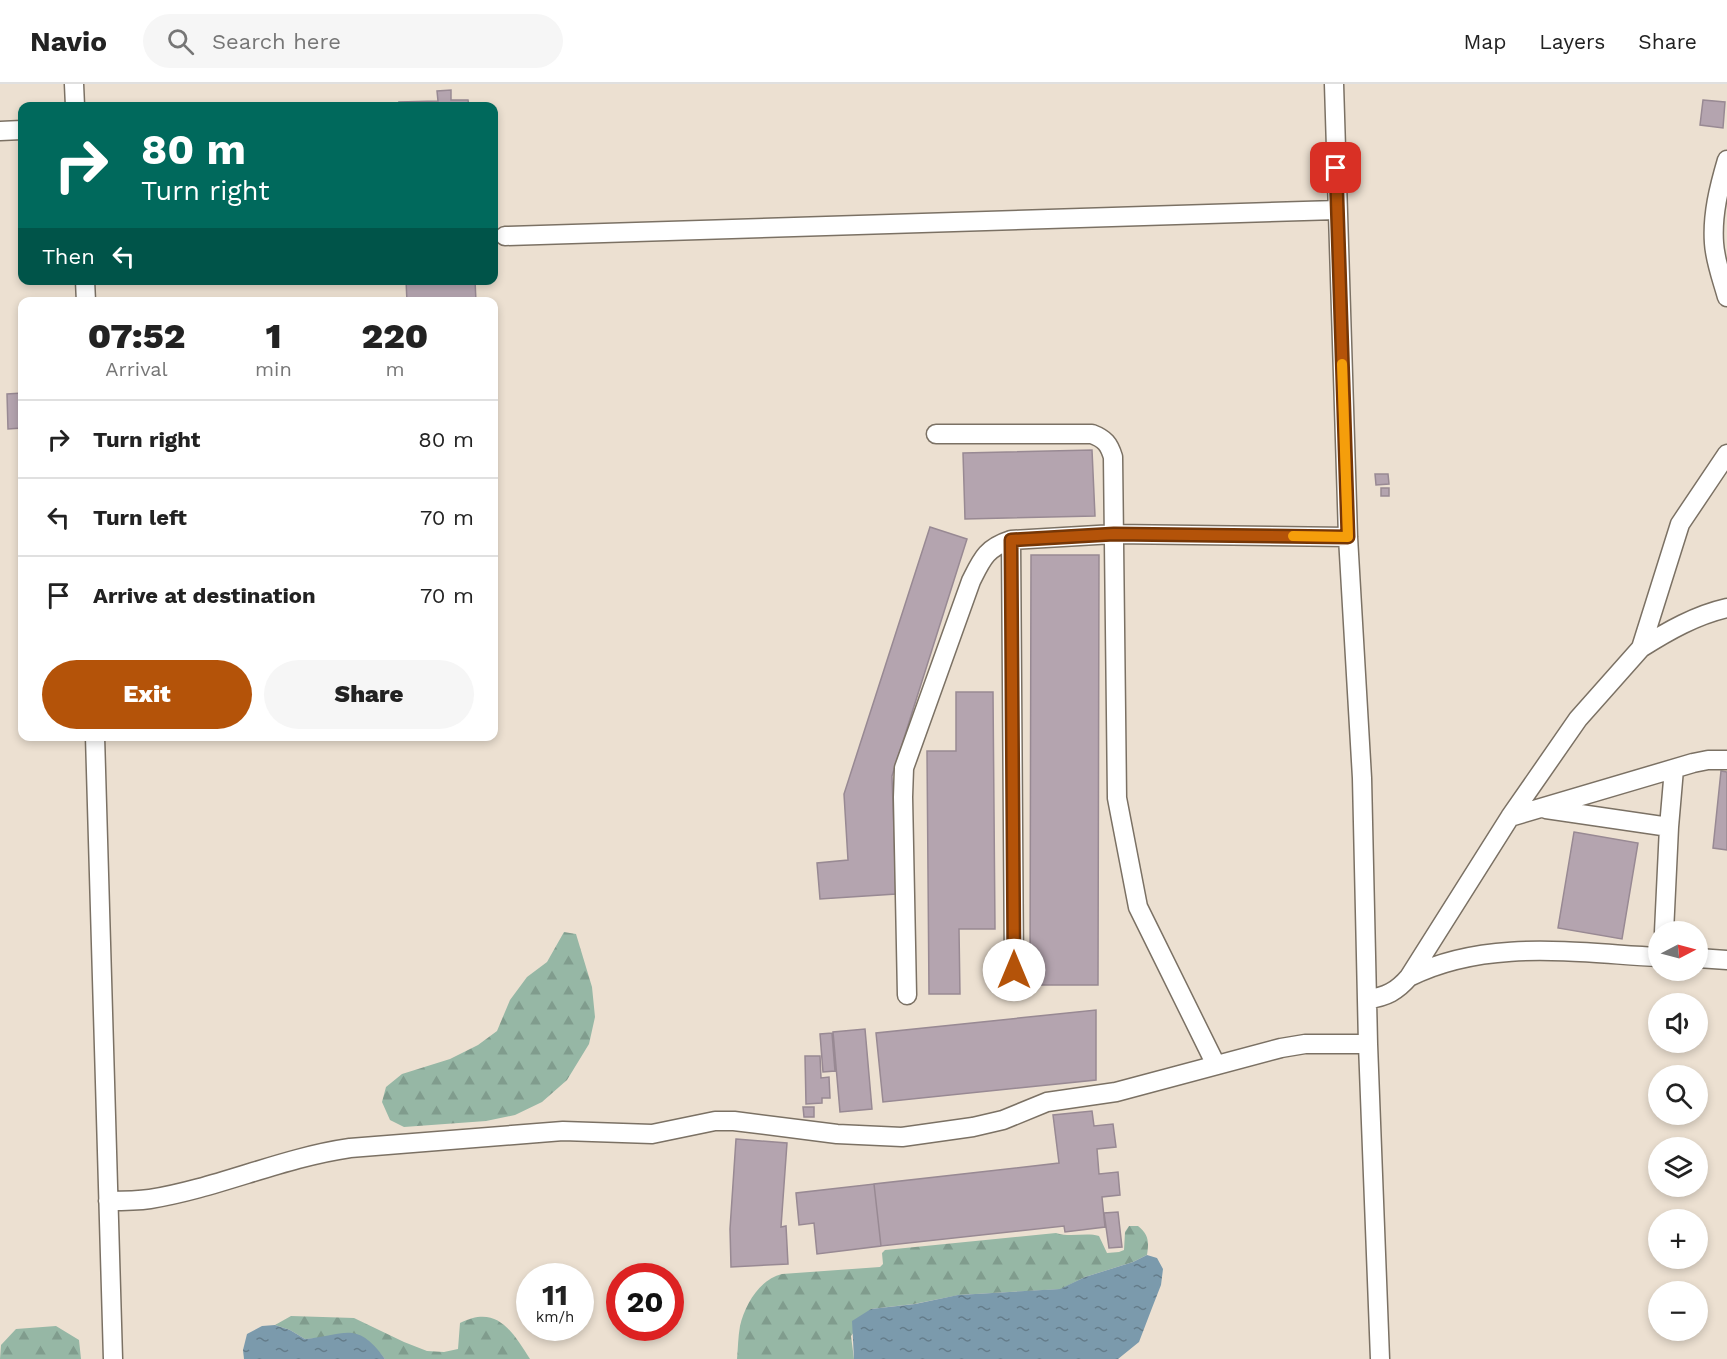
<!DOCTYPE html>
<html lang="en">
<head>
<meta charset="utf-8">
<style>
	:root { --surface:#fff; --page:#f6f6f6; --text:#222; --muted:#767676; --line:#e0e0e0; --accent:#b45309 }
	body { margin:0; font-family:"Work Sans",sans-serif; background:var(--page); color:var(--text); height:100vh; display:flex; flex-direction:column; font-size:22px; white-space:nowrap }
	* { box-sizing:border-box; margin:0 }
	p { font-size:20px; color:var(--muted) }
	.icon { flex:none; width:33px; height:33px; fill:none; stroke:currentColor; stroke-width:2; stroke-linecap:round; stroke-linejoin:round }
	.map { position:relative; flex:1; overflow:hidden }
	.side { position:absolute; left:18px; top:213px; width:480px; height:444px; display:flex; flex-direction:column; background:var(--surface); border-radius:12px; box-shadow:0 3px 9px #0003 }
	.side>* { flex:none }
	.guide { position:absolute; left:18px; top:18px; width:480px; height:183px; border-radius:12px; box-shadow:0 3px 9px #0003; background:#00695c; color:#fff; overflow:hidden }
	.needle { width:39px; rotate:84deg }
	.controls { position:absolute; left:1648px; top:837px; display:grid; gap:12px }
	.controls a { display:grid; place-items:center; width:60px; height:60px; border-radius:50%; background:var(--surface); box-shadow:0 3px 9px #0003; font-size:30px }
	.speed { position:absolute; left:516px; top:1179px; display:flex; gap:12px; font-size:30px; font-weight:700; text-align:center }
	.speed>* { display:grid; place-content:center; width:78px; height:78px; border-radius:50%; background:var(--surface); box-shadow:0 3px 9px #0003; line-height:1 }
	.speed small { font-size:15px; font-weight:400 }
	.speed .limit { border:9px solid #d22; background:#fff; color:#111 }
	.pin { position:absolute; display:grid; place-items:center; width:51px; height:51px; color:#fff; margin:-26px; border-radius:12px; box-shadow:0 3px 9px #0006 }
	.me { position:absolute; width:66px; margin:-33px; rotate:0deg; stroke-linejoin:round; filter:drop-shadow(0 0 4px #0008) }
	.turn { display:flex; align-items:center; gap:21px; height:126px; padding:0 24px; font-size:27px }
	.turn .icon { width:78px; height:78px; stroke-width:2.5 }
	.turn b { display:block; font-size:42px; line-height:51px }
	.then { display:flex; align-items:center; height:57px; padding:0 24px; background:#0003; gap:12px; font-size:22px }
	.eta { display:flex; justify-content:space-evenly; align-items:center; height:102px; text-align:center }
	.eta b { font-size:36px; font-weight:800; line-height:42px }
	.action { display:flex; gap:12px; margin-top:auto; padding:12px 24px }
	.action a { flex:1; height:69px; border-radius:36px; background:var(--accent); color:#fff; font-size:24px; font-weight:800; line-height:69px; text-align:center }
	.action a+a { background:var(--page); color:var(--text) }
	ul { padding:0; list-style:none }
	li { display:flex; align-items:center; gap:18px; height:78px; padding:0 24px; border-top:2px solid var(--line) }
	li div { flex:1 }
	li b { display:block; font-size:22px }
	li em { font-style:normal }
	header { display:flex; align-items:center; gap:36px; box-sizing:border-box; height:84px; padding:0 30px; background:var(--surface); border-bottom:2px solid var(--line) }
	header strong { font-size:28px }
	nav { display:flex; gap:33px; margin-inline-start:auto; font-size:21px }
	.search { width:420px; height:54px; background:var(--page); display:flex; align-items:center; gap:15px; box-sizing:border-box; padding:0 21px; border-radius:33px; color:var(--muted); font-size:22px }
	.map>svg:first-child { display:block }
</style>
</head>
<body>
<header>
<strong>Navio</strong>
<div class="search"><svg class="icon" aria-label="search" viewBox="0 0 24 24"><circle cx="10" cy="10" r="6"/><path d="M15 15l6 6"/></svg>Search here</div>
<nav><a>Map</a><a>Layers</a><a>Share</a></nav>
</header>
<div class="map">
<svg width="1727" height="1275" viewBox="0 0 1727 1275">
	<defs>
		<pattern id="forest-firs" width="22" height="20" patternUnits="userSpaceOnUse" patternTransform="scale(1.5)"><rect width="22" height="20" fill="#96b7a5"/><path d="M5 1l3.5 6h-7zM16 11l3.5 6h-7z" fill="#809c8d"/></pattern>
		<pattern id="water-ripples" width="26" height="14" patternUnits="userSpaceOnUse" patternTransform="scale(1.5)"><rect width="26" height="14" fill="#7b9aac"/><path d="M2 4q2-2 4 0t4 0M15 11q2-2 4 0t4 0" fill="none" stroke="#647c8a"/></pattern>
	</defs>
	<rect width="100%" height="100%" fill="#ece0d1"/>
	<path fill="url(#forest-firs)" d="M564 848 576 850 592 903 595 933 589 960 567 996 542 1018 515 1031 486 1037 404 1043 390 1036 382 1018 386 1003 402 990 450 975 478 961 497 947 510 916 527 893 547 878Z
		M1129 1142H1138C1149 1151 1149 1158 1147 1171L1133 1178 1085 1193 1061 1205 959 1211 914 1220 871 1225 851 1252 854 1275H737C738 1264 738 1253 740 1242 745 1220 760 1195 782 1190L880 1183 883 1180 882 1169 885 1166 1056 1149C1071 1154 1085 1148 1099 1152L1107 1169 1119 1168 1124 1166 1125 1148Z
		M291 1232 354 1234 404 1258 427 1267 444 1268 458 1265 460 1239C497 1220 512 1247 530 1275H385L380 1269 320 1254 305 1255 290 1246 275 1241Z
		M56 1242 79 1256 81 1275H0L1 1261 16 1245Z"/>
	<path fill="url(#water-ripples)" d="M1147 1171 1157 1174 1163 1185 1161 1201 1152 1224 1139 1258 1118 1275H854L852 1237 871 1225 915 1220 958 1211 1060 1205 1085 1193 1133 1178Z
		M275 1241 290 1246 305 1255C345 1252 356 1235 385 1275H244L243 1266 247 1250 262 1242Z"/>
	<path fill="#b4a4af" stroke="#988993" stroke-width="1.5" d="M451 6V16H468L469 22H400L399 18 438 17 437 7Z
		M1703 16 1725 18 1723 44 1700 41Z
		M406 196H475L476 218H407Z
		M22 309V344L8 345 7 310Z
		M1092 366 1095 432 965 435 963 369Z
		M1375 390H1388L1389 400 1376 401Z
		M1381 404H1389V412H1381Z
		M930 443 967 455 892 692 896 810 820 815 817 779 848 776 844 710Z
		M1031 471H1099L1098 901H1030Z
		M956 608H993L995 845H959L960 910H929L927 667H956Z
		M1721 687 1727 688V766L1713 764Z
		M1574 748 1638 759 1622 855 1558 844Z
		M1096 926V996L883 1018 876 949Z
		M865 945 872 1025 840 1028 833 948Z
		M832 949 835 987 823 988 820 950Z
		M805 972H820L821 994 829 993 830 1014H822V1019L806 1020Z
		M803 1023H814V1033H804Z
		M1092 1027 1094 1042 1113 1040 1116 1063 1097 1065 1099 1090 1118 1088 1120 1111 1102 1113 1105 1143 1065 1148 1064 1142 881 1162 874 1100 1059 1079 1053 1031Z
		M736 1055 787 1059 781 1143 786 1142 788 1180 731 1183 730 1145Z
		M874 1100 881 1162 817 1170 814 1139 799 1141 796 1109Z
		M1118 1128 1122 1163 1109 1164 1104 1129Z"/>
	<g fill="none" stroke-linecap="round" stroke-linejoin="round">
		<defs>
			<path id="service" d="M74 0 75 22
				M1334 0 1348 453 1362 694 1368 960 1380 1275
				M0 47 22 46
				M1727 76C1719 103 1712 131 1714 159 1715 177 1722 195 1727 213
				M505 152 1337 126
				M85 196 86 218
				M936 350H1092C1105 355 1109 360 1113 373L1117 714 1138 823 1216 981
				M1011 456 1014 886
				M1641 564C1668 547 1696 531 1727 524
				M95 652 113 1275
				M1546 725 1669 743 1664 848
				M1510 733 1578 635 1641 564 1680 440 1727 370
				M1669 743 1674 685
				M1698 874 1727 876
				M1409 893C1487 854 1576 869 1659 873
				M907 911 903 713 904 684 971 497C982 475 986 464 1011 456L1114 450 1348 453
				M1368 915C1386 913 1397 907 1409 893L1510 733 1693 679 1708 676H1727
				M108 1117C122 1117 136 1117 150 1115 218 1104 281 1074 350 1064L563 1047 652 1050 715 1037H734L837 1050 902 1053 973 1043 1003 1036 1047 1018 1116 1008 1281 964 1305 960H1368"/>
		</defs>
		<use href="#service" stroke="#7b7164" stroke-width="21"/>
		<use href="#service" stroke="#fff" stroke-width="18"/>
	</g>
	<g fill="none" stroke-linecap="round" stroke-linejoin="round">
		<defs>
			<path id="route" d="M1014 886 1011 456 1114 450 1348 453 1336 84"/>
		</defs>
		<use href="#route" stroke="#753606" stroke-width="15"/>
		<use href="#route" stroke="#b45309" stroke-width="10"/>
		<path stroke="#f59e0b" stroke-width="10" d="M1293 452 1348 453 1342 280"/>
	</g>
</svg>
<div class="controls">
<a><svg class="needle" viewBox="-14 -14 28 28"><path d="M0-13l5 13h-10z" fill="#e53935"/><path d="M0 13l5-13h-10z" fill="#767676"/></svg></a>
<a><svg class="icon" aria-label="sound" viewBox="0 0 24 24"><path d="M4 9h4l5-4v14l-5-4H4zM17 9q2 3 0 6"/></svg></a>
<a><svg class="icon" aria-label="search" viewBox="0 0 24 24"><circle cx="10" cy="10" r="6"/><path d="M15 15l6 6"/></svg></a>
<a><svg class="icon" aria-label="layers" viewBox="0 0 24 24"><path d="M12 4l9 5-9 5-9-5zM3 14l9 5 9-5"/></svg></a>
<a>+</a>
<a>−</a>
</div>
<div class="speed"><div>11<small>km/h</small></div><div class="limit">20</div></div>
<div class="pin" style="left:1336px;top:84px;background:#d93025"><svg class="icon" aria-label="arrive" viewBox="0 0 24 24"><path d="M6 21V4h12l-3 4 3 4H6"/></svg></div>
<svg class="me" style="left:1014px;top:886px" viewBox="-20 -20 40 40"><circle r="19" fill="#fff"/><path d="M0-13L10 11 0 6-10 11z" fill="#b45309"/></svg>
<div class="guide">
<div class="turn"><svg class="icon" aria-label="right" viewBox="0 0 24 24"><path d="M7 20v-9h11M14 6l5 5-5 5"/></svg><div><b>80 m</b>Turn right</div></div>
<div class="then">Then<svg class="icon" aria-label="left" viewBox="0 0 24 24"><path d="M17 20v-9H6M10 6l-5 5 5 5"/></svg></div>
</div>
<section class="side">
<div class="eta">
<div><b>07:52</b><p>Arrival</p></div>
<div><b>1</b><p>min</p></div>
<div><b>220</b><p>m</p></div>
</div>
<ul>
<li><svg class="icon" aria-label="right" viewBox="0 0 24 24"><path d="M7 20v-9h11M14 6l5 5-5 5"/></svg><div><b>Turn right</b></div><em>80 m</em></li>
<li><svg class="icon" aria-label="left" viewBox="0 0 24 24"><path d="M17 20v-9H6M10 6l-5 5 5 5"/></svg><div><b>Turn left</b></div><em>70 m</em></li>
<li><svg class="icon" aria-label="arrive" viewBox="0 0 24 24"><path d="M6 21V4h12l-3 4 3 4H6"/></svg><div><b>Arrive at destination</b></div><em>70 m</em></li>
</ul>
<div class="action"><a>Exit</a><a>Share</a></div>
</section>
</div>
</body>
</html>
